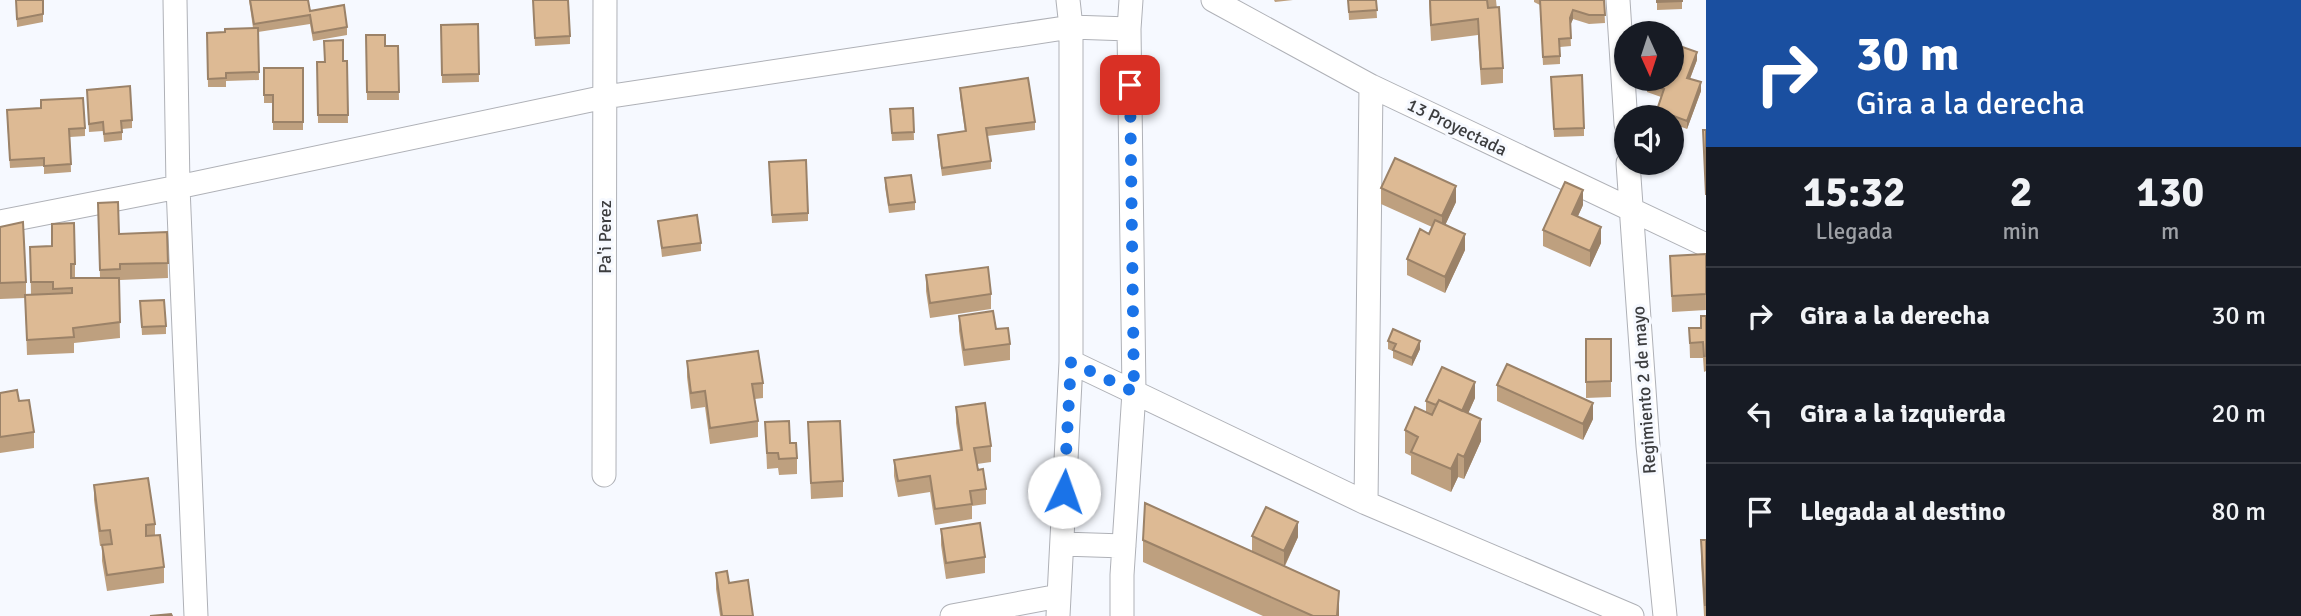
<!DOCTYPE html>
<html lang="es">
<head>
<meta charset="utf-8">
<style>
	:root { --surface:#171b24; --page:#20242c; --text:#f1f3f6; --muted:#9ea1a6; --line:#363941 }
	body { margin:0; font-family:Signika,sans-serif; background:var(--page); color:var(--text); height:100vh; display:flex; flex-direction:column; font-size:26px; white-space:nowrap }
	* { box-sizing:border-box; margin:0 }
	p { font-size:23px; color:var(--muted) }
	.icon { flex:none; width:38px; height:38px; fill:none; stroke:currentColor; stroke-width:2; stroke-linecap:round; stroke-linejoin:round }
	.map { position:relative; flex:1; overflow:hidden }
	.drawer { display:flex; flex-direction:column; background:var(--surface); width:595px }
	.drawer>* { flex:none }
	.guide { background:#1a4fa0; color:#fff; overflow:hidden }
	.needle { width:46px; rotate:177deg }
	.fabs { position:absolute; left:1614px; top:21px; display:grid; gap:14px }
	.fabs a { display:grid; place-items:center; width:70px; height:70px; border-radius:50%; background:var(--surface); box-shadow:0 2px 5px #0004; font-size:35px }
	.pin { position:absolute; display:grid; place-items:center; width:60px; height:60px; color:#fff; margin:-30px; border-radius:14px; box-shadow:0 4px 10px #0006 }
	.me { position:absolute; width:77px; margin:-38px; rotate:3deg; stroke-linejoin:round; filter:drop-shadow(0 0 5px #0008) }
	.turn { display:flex; align-items:center; gap:24px; height:147px; padding:0 35px; font-size:32px }
	.turn .icon { width:91px; height:91px; stroke-width:2.5 }
	.turn b { display:block; font-size:49px; line-height:60px }
	.eta { display:flex; justify-content:space-evenly; align-items:center; height:119px; text-align:center }
	.eta b { font-size:42px; font-weight:700; line-height:49px }
	ul { padding:0; list-style:none }
	li { display:flex; align-items:center; gap:21px; height:98px; padding:0 35px; border-top:2px solid var(--line) }
	li div { flex:1 }
	li b { display:block; font-size:26px }
	li em { font-style:normal }
	main { display:flex; flex:1; min-height:0 }
	.map>svg:first-child { display:block }
</style>
</head>
<body>
<main>
<div class="map">
<svg width="1706" height="616" viewBox="0 0 1706 616">
	<rect width="100%" height="100%" fill="#f6f9ff"/>
	<g fill="none" stroke-linecap="round" stroke-linejoin="round">
		<defs>
			<path id="street" d="M175 0 178 187 196 616
				M1213 0 1371 86 1706 245
				M1618 0 1626 124
				M1628 163 1648 446 1665 616
				M0 222 178 187 605 97 1071 27 1129 29
				M1071 362 1366 503 1632 616
				M604 475 605 0
				M1366 503 1371 86
				M1062 544 1124 546
				M952 616 1059 596
				M1058 616 1071 362V27L1068 0
				M1122 616V575L1134 392 1129 29 1131 0"/>
		</defs>
		<use href="#street" stroke="#afb1b7" stroke-width="25"/>
		<use href="#street" stroke="#fff" stroke-width="23"/>
	</g>
	<path fill="#bea07f" d="M16 0H43V22L17 27Z
		M249 0H308L310 11 347 27V35L313 41 310 24 258 32 259 80 226 81V87H208L207 33 225 32 253 28Z
		M533 0 570 36V44L535 46Z
		M1274 0H1293L1275 2Z
		M1348 0H1376L1377 18 1349 20Z
		M1429 0H1496L1503 68V83L1481 85 1478 35 1431 41Z
		M1534 0H1604L1605 23 1589 24 1573 19 1570 25 1571 46 1560 47V64L1543 65 1540 5 1534 2Z
		M1657 0H1682V9L1657 10Z
		M478 24 479 82 442 83 441 25Z
		M366 35 385 46H398L399 100H367Z
		M1697 60 1690 79 1701 91 1687 129 1671 123V117H1657V110L1661 97 1647 92V84Z
		M347 61 348 123H318L317 62Z
		M264 68H303V130H273V103H264Z
		M1551 85 1584 128V136L1554 137Z
		M960 88 1035 122V130L987 136 991 161V169L942 176 938 143V135L965 132 960 96Z
		M87 90 132 120V128L122 129V140L104 142 103 131 89 132Z
		M913 108 914 140 892 141 890 109Z
		M7 118 85 128V136L70 137 71 172 44 174V166L10 168Z
		M769 170 808 213V221L772 223Z
		M885 178 915 202V210L889 213 885 187Z
		M1381 188 1456 202 1445 225 1465 250 1445 293 1407 275V259L1429 234 1432 227 1381 204Z
		M98 203 119 234 167 232 168 278 120 280V285H119L120 338 74 343V353L27 355 25 298 0 299V227L26 282V295L31 294 30 247 52 246V224L75 264V278H100Z
		M1583 205 1578 216 1601 243 1590 267 1543 246V230Z
		M658 221 701 243V251L662 257Z
		M1706 254V310L1672 312 1670 256Z
		M926 275 991 294V309L930 318 926 291Z
		M140 301 166 326V334L142 335Z
		M959 316 996 329 1010 344V360L964 366 959 331Z
		M1701 316H1706V371L1704 372 1703 358H1690L1689 328H1701Z
		M1586 339H1611V397L1586 398Z
		M1388 341 1420 349 1412 366 1393 358V351L1388 349Z
		M687 361 763 383V398L755 399 758 421V437L710 444 705 407 691 409 687 377Z
		M1497 385 1593 419 1583 440 1497 401Z
		M0 388V393L19 401 34 432V448L0 453Z
		M1475 398 1468 413 1481 441 1464 479 1458 477 1451 492 1411 474V456L1405 453V430L1426 412V401Z
		M956 407 991 446V462L977 464 978 470 986 489V504L972 506V519L935 525 930 492 898 497 894 476V460L960 450 956 423Z
		M765 422 790 443 797 458V474L779 475 778 468 767 469Z
		M808 422 843 481V497L811 499Z
		M94 485 155 524V535L164 567V583L107 591 102 561V546H100L94 500Z
		M941 529 985 557V573L946 579 941 545Z
		M1252 536 1298 537 1285 566 1339 591V616H1263L1143 562V540L1252 551Z
		M1701 540H1706V616H1704L1701 562Z
		M716 573 753 616H720L716 589Z"/>
	<path fill="#9b8268" d="M1573 10V19L1570 26V18Z
		M1697 52V60L1687 86V78Z
		M1701 82V91L1687 129V121Z
		M1456 186V202L1442 232V216Z
		M1583 190V205L1572 229V214Z
		M1601 227V243L1590 267V251Z
		M1465 234V250L1445 293V277Z
		M1420 341V349L1412 366V358Z
		M1475 382V398L1460 432V416Z
		M1593 403V419L1583 440V424Z
		M1481 419V441L1464 479V457Z
		M1458 454V477L1451 492V469Z
		M1298 522V537L1284 567V551Z
		M1339 591V616H1337Z"/>
	<path fill="#ddba94" stroke="#9b8268" stroke-width="2" d="M16 0H43V14L17 19Z
		M250 0H308L310 11 344 5 347 27 313 33 310 15 254 24Z
		M533 0H568L570 36 535 38Z
		M1348 0H1376L1377 10 1349 12Z
		M1430 0H1487L1488 8 1499 7 1503 68 1481 69 1478 19 1431 25Z
		M1540 0H1604L1605 15H1589L1573 10 1570 18 1571 38 1559 39 1560 56 1543 57Z
		M1657 0H1682V1L1657 2Z
		M478 24 479 74 442 75 441 25Z
		M258 28 259 72 226 73V78L208 79 207 33 225 32V29Z
		M366 35H385V46H398L399 92H367Z
		M343 40V61H347L348 115H318L317 62H325L324 41Z
		M1671 43 1697 52 1687 78 1701 82 1687 121 1657 110 1664 89 1647 84 1649 79H1671Z
		M264 68H303V122H273V95H264Z
		M1582 75 1584 128 1554 129 1551 77Z
		M1028 78 1035 122 986 128 991 161 942 168 938 135 966 131 960 88Z
		M130 86 132 120 121 121 122 132 104 134 103 122 89 124 87 90Z
		M83 98 85 128 69 129 71 164 44 166V158L10 160 7 110 41 108V100Z
		M913 108 914 132 892 133 890 109Z
		M1703 130H1706V195Z
		M1395 158 1456 186 1442 216 1381 188Z
		M806 160 808 213 772 215 769 162Z
		M911 175 915 202 889 205 885 178Z
		M1565 182 1583 190 1572 214 1601 227 1590 251 1543 230Z
		M118 202 119 234 167 232 168 263 120 264V269L100 270 98 203Z
		M697 215 701 243 662 248 658 221Z
		M1435 220 1465 234 1445 277 1407 259 1420 229 1429 234Z
		M23 222 26 282 0 283V227Z
		M74 223 75 264H71V278H119L120 322 73 328 74 337 27 340 25 295 72 293V288L53 289V282H31L30 247 52 246V224Z
		M1706 254V294L1672 296 1670 256Z
		M988 267 991 294 930 303 926 275Z
		M164 300 166 326 142 327 140 301Z
		M993 311 996 329 1008 328 1010 344 964 350 959 316Z
		M1701 316H1706V356H1704L1703 342 1690 343 1689 328H1701Z
		M1393 329 1420 341 1412 358 1393 350 1396 344 1388 341Z
		M1586 339H1611V381L1586 382Z
		M758 351 763 383 752 384 758 421 710 428 705 391 691 393 687 361Z
		M1507 364 1593 403 1583 424 1497 385Z
		M1442 367 1475 382 1462 411 1439 400 1436 405 1426 401Z
		M17 390 19 401 29 400 34 432 0 437V393Z
		M1439 400 1481 419 1464 457 1458 454 1451 469 1411 452 1418 437 1405 430 1415 407 1432 415Z
		M985 403 991 446 974 448 978 470 983 469 986 489 970 491 972 504 935 509 930 476 898 481 894 460 962 450 956 407Z
		M789 421 790 443H796L797 458 779 459 778 453H767L765 422Z
		M840 421 843 481 811 483 808 422Z
		M148 478 155 524 146 525V536L160 535 164 567 107 575 102 545 112 544 110 530 100 531 94 485Z
		M1145 503 1339 591 1337 616H1313L1143 540Z
		M1266 507 1298 522 1284 551 1252 536Z
		M980 523 985 557 946 563 941 529Z
		M1701 540H1706V605H1705Z
		M727 571 729 583 748 580 753 616H722L716 573Z
		M171 614 172 616H150Z"/>
	<g fill="none" stroke-linecap="round" stroke-linejoin="round">
		<path stroke="#1a73e8" stroke-width="12" stroke-dasharray="0 21.6" d="M1064 492 1071 362 1134 392 1130 85"/>
	</g>
	<g text-anchor="middle" stroke-width="6" stroke-linejoin="round" paint-order="stroke">
		<g font-size="18" fill="#3c3d3f" stroke="#f6f9ff">
			<text transform="translate(1457 127) rotate(26)" y="6">13 Proyectada</text>
			<text transform="translate(605 237) rotate(-90)" y="6">Pa'i Perez</text>
			<text transform="translate(1644 390) rotate(-94)" y="6">Regimiento 2 de mayo</text>
		</g>
	</g>
</svg>
<div class="fabs">
<a><svg class="needle" viewBox="-14 -14 28 28"><path d="M0-13l5 13h-10z" fill="#e53935"/><path d="M0 13l5-13h-10z" fill="#9ea1a6"/></svg></a>
<a><svg class="icon" aria-label="sound" viewBox="0 0 24 24"><path d="M4 9h4l5-4v14l-5-4H4zM17 9q2 3 0 6"/></svg></a>
</div>
<div class="pin" style="left:1130px;top:85px;background:#d93025"><svg class="icon" aria-label="arrive" viewBox="0 0 24 24"><path d="M6 21V4h12l-3 4 3 4H6"/></svg></div>
<svg class="me" style="left:1064px;top:492px" viewBox="-20 -20 40 40"><circle r="19" fill="#fff"/><path d="M0-13L10 11 0 6-10 11z" fill="#1a73e8"/></svg>
</div>
<section class="drawer">
<div class="guide">
<div class="turn"><svg class="icon" aria-label="right" viewBox="0 0 24 24"><path d="M7 20v-9h11M14 6l5 5-5 5"/></svg><div><b>30 m</b>Gira a la derecha</div></div>
</div>
<div class="eta">
<div><b>15:32</b><p>Llegada</p></div>
<div><b>2</b><p>min</p></div>
<div><b>130</b><p>m</p></div>
</div>
<ul>
<li><svg class="icon" aria-label="right" viewBox="0 0 24 24"><path d="M7 20v-9h11M14 6l5 5-5 5"/></svg><div><b>Gira a la derecha</b></div><em>30 m</em></li>
<li><svg class="icon" aria-label="left" viewBox="0 0 24 24"><path d="M17 20v-9H6M10 6l-5 5 5 5"/></svg><div><b>Gira a la izquierda</b></div><em>20 m</em></li>
<li><svg class="icon" aria-label="arrive" viewBox="0 0 24 24"><path d="M6 21V4h12l-3 4 3 4H6"/></svg><div><b>Llegada al destino</b></div><em>80 m</em></li>
</ul>
</section>
</main>
</body>
</html>
